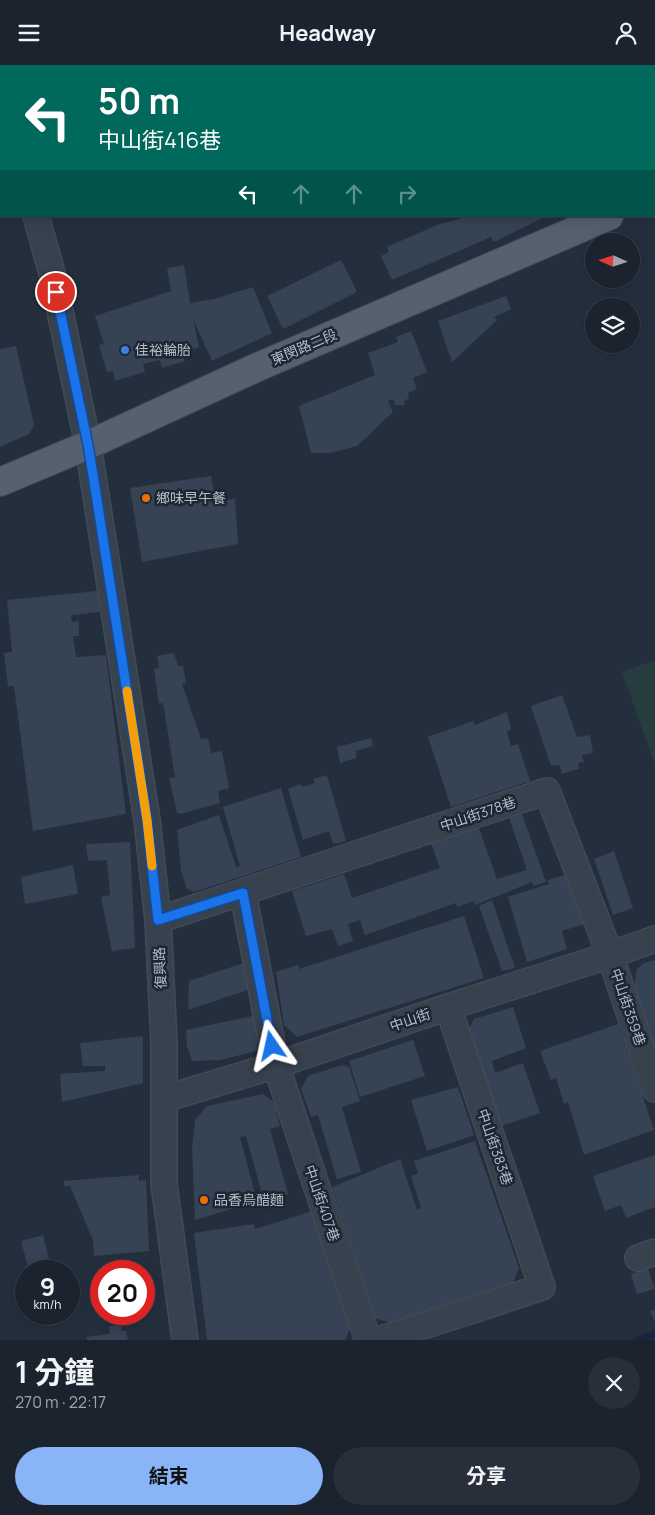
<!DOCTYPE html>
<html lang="zh-TW">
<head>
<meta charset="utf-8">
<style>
	:root { --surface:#1b232e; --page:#282f3a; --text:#f1f3f6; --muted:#a0a4aa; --line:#39404a; --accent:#8ab4f8 }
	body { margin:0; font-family:Manrope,"Noto Sans TC",sans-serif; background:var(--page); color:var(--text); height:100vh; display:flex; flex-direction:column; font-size:19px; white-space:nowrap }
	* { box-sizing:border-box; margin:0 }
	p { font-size:16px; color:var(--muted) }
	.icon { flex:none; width:28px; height:28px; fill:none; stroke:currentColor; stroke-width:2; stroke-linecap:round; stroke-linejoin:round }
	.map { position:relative; height:1275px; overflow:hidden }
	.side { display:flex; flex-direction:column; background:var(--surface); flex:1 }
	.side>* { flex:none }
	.top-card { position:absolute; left:0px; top:0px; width:655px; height:152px; box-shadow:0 2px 12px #0003,0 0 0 1px var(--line); background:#00695c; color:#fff; overflow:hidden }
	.needle { width:32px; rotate:273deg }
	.tools { position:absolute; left:585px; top:168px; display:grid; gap:10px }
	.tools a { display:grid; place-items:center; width:55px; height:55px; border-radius:50%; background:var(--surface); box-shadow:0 2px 12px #0003,0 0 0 1px var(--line); font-size:25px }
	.speed { position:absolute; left:15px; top:1195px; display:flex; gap:10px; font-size:25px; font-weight:700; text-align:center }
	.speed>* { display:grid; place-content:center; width:65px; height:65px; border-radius:50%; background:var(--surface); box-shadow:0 2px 12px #0003,0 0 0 1px var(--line); line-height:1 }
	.speed small { font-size:12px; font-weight:400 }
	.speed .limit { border:8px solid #d22; background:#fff; color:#111 }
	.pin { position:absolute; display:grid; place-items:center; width:42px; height:42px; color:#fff; margin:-21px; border:2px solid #fff; border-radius:50%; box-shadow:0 1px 5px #0007 }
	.me { position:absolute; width:55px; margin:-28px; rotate:349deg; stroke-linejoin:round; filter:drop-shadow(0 0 4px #0008) }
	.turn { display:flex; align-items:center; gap:18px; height:105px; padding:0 15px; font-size:22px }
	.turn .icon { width:65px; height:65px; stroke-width:2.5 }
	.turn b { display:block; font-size:35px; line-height:42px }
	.lanes { display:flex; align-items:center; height:48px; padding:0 15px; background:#0003; justify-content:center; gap:25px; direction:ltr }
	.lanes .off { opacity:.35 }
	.round { display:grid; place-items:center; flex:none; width:52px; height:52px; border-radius:26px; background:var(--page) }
	.summary { display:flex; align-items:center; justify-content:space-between; height:85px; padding:0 15px }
	h1 { font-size:30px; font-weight:700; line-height:38px }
	.button { display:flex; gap:10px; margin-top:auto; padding:10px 15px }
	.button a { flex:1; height:58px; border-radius:30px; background:var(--accent); color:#111; font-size:20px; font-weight:700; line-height:58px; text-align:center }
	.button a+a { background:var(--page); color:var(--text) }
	header { display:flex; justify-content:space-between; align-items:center; height:65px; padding:0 15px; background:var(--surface); font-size:22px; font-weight:700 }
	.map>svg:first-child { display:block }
</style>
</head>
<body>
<header><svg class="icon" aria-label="menu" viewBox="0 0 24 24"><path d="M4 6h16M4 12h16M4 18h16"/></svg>Headway<svg class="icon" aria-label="person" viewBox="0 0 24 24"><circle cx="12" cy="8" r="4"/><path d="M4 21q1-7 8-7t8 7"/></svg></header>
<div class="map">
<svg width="655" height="1275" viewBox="0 0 655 1275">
	<rect width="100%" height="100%" fill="#242f3e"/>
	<path fill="#263c3f" d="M655 595V700L622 607Z"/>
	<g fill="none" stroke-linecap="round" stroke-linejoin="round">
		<path stroke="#17263c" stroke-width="7" d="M638 1275 655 1269"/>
	</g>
	<path fill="#364354" d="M469 151H547L494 177 491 172 392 215 381 191 389 187 387 182 437 160Z
		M341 195 357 227 283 264 267 231Z
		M184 200 190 238 214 234 253 222 272 268 212 296 193 254 199 282 182 289 185 296 162 303 160 295 143 299 145 307 115 316 113 306 107 307 99 280 104 279 95 251 171 226 167 203Z
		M506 231 511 244 494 252 497 255 452 297 438 256Z
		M411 266 427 307 413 313 417 324 408 328 409 334 404 335 405 340H395L393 334 388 336 393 347 357 381 330 388H311L299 341 375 310 368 288 398 277 396 272Z
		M16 281 34 360 29 369 0 382V284Z
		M211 411 216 436 235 434 238 479 142 497 130 423Z
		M97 526 100 547 71 550 72 557 79 556V571H73L76 592 106 590 126 749 33 766 14 621H8L4 588 12 587 7 535Z
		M174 588 178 601H183L186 618 182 619 201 674 208 673 211 688 222 686 229 723 218 726 220 738 180 749 177 748 169 713 175 712 163 638 159 639 154 604 159 603 157 591Z
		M562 630 577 672 590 670 593 688 582 690 584 697 578 698 579 704 562 709 560 700 551 701 531 641Z
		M507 647 511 664 507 667 511 681 518 679 530 716 451 742 428 672 473 656 475 660Z
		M371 673 373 681 356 686V693L340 698 337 682Z
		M327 710 346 776 333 779 329 766 303 775 288 724 301 719 302 722 315 718 313 714Z
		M281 723 301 792 194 827 187 824 181 805 177 765 219 750 236 802 240 801 223 742Z
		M522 749 546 817 533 821 532 817 475 840 474 836 457 842 456 838 365 870 360 855 348 859 353 876 338 881 332 864 306 871 292 826 344 809 352 833 440 803 431 778 479 763 497 814 527 805 509 753Z
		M130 777 135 883 112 886 101 832 110 830 107 795 88 796 86 779Z
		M614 786 633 843 613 850 594 794Z
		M73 800 78 829 25 839 21 812Z
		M568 809 585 859 562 866 567 884 527 897 508 832 549 819 548 815Z
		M492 835 515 903 502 906 479 841Z
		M464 851 484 913 297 972 284 960 276 907 298 900 299 904Z
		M655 895V984L634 921 637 904 644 898Z
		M247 897 253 923 188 945 189 916Z
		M513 942 526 983 492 996 495 1008 523 998 540 1048 498 1062 467 968 474 954Z
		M257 950V986L220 995 192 996 187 981 186 965Z
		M618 959 654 1065 584 1090 568 1037 564 1039 556 1013 551 1015 540 986Z
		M143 971V1018L62 1037 60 1009 105 1006V1001H83L80 978Z
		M413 975 425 1011 360 1032 349 996Z
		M342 1000 349 1002 360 1036 342 1042 361 1107 337 1114 318 1050 311 1052 301 1024 308 1011Z
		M458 1022 474 1070 427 1086 411 1035Z
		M263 1029 274 1037 280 1061 270 1064 288 1129 264 1136 246 1071 240 1072 257 1136 195 1155 192 1083 195 1055 207 1041Z
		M475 1076 519 1203 512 1220 392 1258 375 1253 332 1122 400 1094 417 1145 421 1143 411 1111 418 1108 414 1096Z
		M655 1090V1142L626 1153 621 1140 605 1146 593 1111Z
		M139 1110V1116L146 1115 149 1186 94 1191 93 1175 70 1121H64V1116Z
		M313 1146 353 1258 345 1275H207L194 1168 254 1159 255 1164Z
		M43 1170 50 1199 29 1206 21 1176Z
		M648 1204 655 1224 637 1229 631 1209Z
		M655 1244V1257L650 1246Z
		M122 1260 121 1266H126L128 1275H87L86 1272 110 1269 109 1261Z"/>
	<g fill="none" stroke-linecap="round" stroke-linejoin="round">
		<defs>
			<path id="minor" d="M0 22 1 27
				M36 151 52 208 88 380 147 755 158 855 164 977V1119L185 1275
				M243 828 276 1000 368 1275
				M158 855 547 726 610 890 655 1024
				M164 1034 276 1000 448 942 610 890 655 874
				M638 1193 655 1187
				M378 1275 476 1244 542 1222 448 942"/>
			<path id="major" d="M654 132 655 131
				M0 417 88 380 260 301 609 151"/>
		</defs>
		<use href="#minor" stroke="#414a57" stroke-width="28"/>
		<use href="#major" stroke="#414a57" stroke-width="30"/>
		<use href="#minor" stroke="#38414e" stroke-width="25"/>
		<use href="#major" stroke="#56606e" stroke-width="28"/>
	</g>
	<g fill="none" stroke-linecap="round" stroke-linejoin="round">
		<defs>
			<path id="route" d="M56 227 88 380 94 416 147 755 158 855 243 828 272 981"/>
		</defs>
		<use href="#route" stroke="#114b97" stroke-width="12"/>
		<use href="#route" stroke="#1a73e8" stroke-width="9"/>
		<path stroke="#f59e0b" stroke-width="9" d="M127 626 147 755 152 801"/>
	</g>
	<circle fill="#3f7fe0" stroke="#1d2633" stroke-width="2" cx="125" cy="285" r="5"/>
	<g fill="#e8710a" stroke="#1d2633" stroke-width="2">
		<circle cx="146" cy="433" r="5"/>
		<circle cx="204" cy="1135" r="5"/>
	</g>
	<g text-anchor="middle" stroke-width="5" stroke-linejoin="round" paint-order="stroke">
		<g font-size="14" fill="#b4bcc9" stroke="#1d2633">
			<text transform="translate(304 282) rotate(-23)" y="5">東閔路二段</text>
			<text transform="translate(478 749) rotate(-19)" y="5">中山街378巷</text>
			<text transform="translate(160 903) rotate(-93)" y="5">復興路</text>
			<text transform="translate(628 942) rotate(71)" y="5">中山街359巷</text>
			<text transform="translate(410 955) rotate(-19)" y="5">中山街</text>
			<text transform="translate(495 1082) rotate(71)" y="5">中山街383巷</text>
			<text transform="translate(322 1138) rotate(71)" y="5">中山街407巷</text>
		</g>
		<g font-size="14" fill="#b4bcc9" stroke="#1d2633" text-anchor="start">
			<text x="135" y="290">佳裕輪胎</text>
			<text x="156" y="438">鄉味早午餐</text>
			<text x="214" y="1140">品香烏醋麵</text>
		</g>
	</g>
</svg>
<div class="tools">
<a><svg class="needle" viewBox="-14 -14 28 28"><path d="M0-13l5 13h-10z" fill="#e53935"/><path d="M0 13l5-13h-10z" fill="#a0a4aa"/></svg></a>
<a><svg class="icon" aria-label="layers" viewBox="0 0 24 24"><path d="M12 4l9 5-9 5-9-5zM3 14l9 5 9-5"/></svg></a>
</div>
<div class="speed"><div>9<small>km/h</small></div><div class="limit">20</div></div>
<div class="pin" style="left:56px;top:227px;background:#d93025"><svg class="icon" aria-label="arrive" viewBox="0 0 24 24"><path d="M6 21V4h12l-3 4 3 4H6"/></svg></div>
<svg class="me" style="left:272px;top:981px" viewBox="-20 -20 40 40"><path d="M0-17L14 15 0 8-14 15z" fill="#1a73e8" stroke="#fff" stroke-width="4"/></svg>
<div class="top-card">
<div class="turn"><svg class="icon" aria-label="left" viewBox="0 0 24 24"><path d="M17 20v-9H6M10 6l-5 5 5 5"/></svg><div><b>50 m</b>中山街416巷</div></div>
<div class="lanes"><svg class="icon" aria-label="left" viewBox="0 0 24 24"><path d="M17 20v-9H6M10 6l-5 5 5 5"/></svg><svg class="icon off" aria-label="ahead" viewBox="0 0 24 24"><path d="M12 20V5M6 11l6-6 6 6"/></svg><svg class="icon off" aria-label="ahead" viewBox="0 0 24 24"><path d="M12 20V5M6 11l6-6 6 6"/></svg><svg class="icon off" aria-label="right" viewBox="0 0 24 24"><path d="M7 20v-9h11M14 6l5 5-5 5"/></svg></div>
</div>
</div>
<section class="side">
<div class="summary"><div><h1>1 分鐘</h1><p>270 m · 22:17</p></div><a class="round"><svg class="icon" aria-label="close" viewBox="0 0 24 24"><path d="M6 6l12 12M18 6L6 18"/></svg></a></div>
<div class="button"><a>結束</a><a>分享</a></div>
</section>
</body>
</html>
